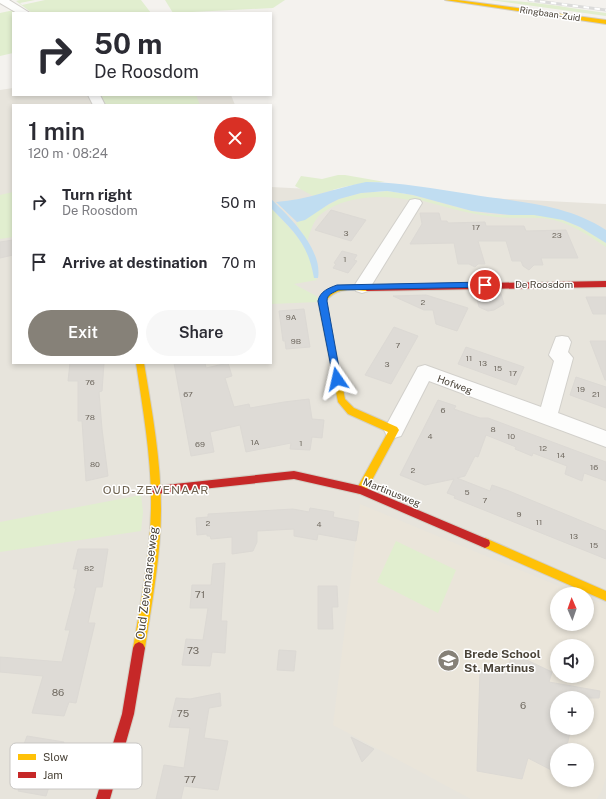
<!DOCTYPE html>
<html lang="en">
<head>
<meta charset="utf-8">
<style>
	:root { --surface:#fff; --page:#f7f7f7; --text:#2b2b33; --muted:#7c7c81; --accent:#868178 }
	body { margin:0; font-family:"Public Sans",sans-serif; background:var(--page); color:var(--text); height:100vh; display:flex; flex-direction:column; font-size:15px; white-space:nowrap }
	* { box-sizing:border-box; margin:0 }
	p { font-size:13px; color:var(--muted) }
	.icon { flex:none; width:22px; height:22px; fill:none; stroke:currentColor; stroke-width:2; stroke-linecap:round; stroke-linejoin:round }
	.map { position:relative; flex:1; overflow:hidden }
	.sheet { position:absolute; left:12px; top:104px; width:260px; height:260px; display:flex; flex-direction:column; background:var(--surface); border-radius:0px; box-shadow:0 2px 6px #0003 }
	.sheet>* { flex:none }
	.banner { position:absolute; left:12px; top:12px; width:260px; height:84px; border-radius:0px; box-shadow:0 2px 6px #0003; background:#fff; color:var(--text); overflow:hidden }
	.needle { width:26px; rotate:358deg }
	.tools { position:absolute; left:550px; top:587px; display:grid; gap:8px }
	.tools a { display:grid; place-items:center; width:44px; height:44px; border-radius:50%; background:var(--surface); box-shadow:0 2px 6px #0003; font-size:20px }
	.pin { position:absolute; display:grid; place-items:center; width:34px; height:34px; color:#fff; margin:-17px; border:2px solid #fff; border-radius:50%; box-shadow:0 1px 4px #0007 }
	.me { position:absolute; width:44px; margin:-22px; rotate:349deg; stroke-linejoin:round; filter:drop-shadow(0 0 3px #0008) }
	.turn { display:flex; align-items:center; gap:14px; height:84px; padding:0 16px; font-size:18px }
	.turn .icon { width:52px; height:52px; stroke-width:2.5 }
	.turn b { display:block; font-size:28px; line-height:34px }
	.round { display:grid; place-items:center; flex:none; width:42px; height:42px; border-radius:21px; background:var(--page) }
	.overview { display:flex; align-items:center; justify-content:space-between; height:68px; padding:0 16px }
	h1 { font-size:24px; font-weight:600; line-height:30px }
	.primary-button { display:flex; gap:8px; margin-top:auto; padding:8px 16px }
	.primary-button a { flex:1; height:46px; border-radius:24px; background:var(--accent); color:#fff; font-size:16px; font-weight:600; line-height:46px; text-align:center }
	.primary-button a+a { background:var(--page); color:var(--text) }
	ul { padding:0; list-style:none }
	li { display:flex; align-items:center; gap:12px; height:60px; padding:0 16px }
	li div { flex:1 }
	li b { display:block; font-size:15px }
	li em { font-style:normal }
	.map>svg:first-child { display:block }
</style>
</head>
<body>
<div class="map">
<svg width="606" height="799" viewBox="0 0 606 799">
	<rect width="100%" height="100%" fill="#f4f2ee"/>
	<path fill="#e7e4dc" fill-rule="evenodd" d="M13 88V95H231L235 105H13V363H271V187L606 204V799H0V90ZM557 594H587V624H557ZM557 646H587V676H557ZM557 698H587V728H557ZM557 750H587V780H557Z"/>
	<path fill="#eae5da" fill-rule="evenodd" d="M360 504 578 594H557V624H587V598L606 605V777L602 790 597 799H471L333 725ZM557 646H587V676H557ZM557 698H587V728H557ZM557 750H587V780H557Z"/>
	<path fill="#e1eecf" d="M20 0H35L20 3 22 5 45 0H141L151 13H32L16 1Z
		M165 0H285L273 8 173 13Z
		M490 0C529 0 568 8 606 13V16Z
		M14 10 18 13H13V53L0 56V13Z
		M101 95H196L200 105H104Z
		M338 175H345L385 182C360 182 337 188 313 196L295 186 301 176 322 179Z
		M387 191C421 194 453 209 488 214 503 216 518 214 533 215 562 216 583 228 606 243V247C585 233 565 219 539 218 522 217 506 219 490 216 464 213 440 205 415 199L413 201C385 194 345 195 321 214 313 220 310 233 307 242L296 223 339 199 361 193Z
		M13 192V237L0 239V195Z
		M271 208C284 222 298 235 307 251 312 259 311 274 317 280L294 284 318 297V302L271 304Z
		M141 495 143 512 141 531 0 552V522Z
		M396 541 456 570 438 613 377 582Z"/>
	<path fill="#c0ddf1" d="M366 182C400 182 435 189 469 194 515 202 565 203 606 230V243L580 227 563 220 534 215H511L472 211 413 195 387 191 361 193 339 199 329 204 305 220 297 222 276 202C307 200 335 188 366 182Z
		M271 199C290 217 323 250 318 278H314C308 243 294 232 271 208Z"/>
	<path fill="#dedbd6" stroke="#dcd9d4" d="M331 210 366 220 351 241 315 230Z
		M420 213H439L441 221H447L448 223 485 222 486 226H524L526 231 566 230 578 258H541L543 265H534L529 270 523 266 521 261H512L506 241H478L485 264H478L475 267 469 264H458L454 243 410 244 422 224Z
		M13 240V255L0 258V242Z
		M342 251 357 255 354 260 357 261 348 273 333 268 336 264 334 263Z
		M501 294 504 304 494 310 488 311 479 307 476 295Z
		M426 295 468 308 457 331 436 324 433 310H424L393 296Z
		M586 297H606V314H593Z
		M304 309 310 347 286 349 285 341H283L279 311Z
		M394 327 418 336 391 384 365 375Z
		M590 341H606V380H605Z
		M466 347 524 367 516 385 458 364Z
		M70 363H104L102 391 99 392 102 429 108 476 86 481 82 421H78V381H68Z
		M174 363H205L206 368 228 363 232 376 225 378 234 407 249 404 250 408 284 402 309 399 312 419 324 420 322 438 312 437 310 450 290 449 291 443 246 452 240 425 210 432 214 452 191 456Z
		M576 377 606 387V408L570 395Z
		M438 400 456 406 454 409 480 418H488L606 462V481L584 473 582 481 565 474 567 466 533 453 532 456 515 449 516 447 486 435 478 457 475 456 465 476 457 478 490 491 492 485 509 491 606 531V559L454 498 455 496 447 493 454 479 425 485 400 475Z
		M310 508 334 512 333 517 359 522 356 541 318 534 317 540 294 536V529L257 531V542L253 551 232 554V537L211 539 210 536H207V534L197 535 196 518 208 517V514L293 509 309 512Z
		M78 549H108L102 587H96L88 623H95L76 703 69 702 64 716 32 713 43 676 0 672V657L62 662 70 630H65L76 588H74L78 569H73Z
		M225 563 221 621H227L225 653 212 652 210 666 182 665 186 639 203 640 208 608H190L192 585H211L213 564Z
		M318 586H337L338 607H332L333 629H318Z
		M279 650 296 651 294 671 277 670Z
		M512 653 552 672 549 682 600 691 599 698H557V728H571L566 750H557V773L528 758 522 779 477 771 480 669 507 674Z
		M220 693 221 706 209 708 204 738 228 741 218 790 184 786 181 799H156L164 765 184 768 190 728 169 727 176 698 190 699Z
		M27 736 64 742 46 796 18 791 31 756 20 755Z
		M351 737 374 749 362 762Z"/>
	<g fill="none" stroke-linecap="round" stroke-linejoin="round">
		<defs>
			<path id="street" d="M0 0H9L30 13H17L0 3Z
				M88 95H100L105 105H93Z
				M415 199 420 200 422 203 368 291 362 293 356 291 354 287 356 283 410 200Z
				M562 336 568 337 571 342 568 352 573 358 558 413 606 431V447L429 381 401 436 394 438 387 436 384 430 387 424 418 367 425 365 541 407 554 361 549 355 556 337Z"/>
			<path id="slow" d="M445 0H457L606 20V24Z
				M348 285H367L371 288 367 291C352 290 336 287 326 301L345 399 354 408 397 427 399 430 365 493 361 494 357 493 356 490 388 432 348 414 338 402 318 301C325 289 334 286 348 285Z
				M136 363H144C152 411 161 460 161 509 161 555 152 602 145 648L143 652 139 654 135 652 133 648C141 602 150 555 151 509 152 460 143 411 136 363Z
				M485 538 606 591V601L481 546 480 543 481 540Z"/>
			<path id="jam" d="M606 281V287L367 291 363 288 367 285Z
				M294 471 361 486 489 540 490 543 489 546 485 548 360 494 294 479 156 494 152 493 151 490 152 487 156 486Z
				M139 642 143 644 145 648 134 714 110 799H96L122 714 133 648 135 644Z"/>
		</defs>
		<use href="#street" stroke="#d2d0cb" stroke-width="2"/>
		<use href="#slow" stroke="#d3cfc5" stroke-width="2"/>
		<use href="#jam" stroke="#d3cfc5" stroke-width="2"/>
		<use href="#street" fill="#fdfdfc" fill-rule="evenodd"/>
		<use href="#slow" fill="#ffc107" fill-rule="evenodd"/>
		<use href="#jam" fill="#c62828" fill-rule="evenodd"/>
		<defs>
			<path id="rail" d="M529 0 606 10"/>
		</defs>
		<use href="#rail" stroke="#dbdbda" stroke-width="3"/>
		<use href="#rail" stroke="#fff" stroke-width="2" stroke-dasharray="5.5" stroke-linecap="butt"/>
	</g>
	<path fill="#1a73e8" stroke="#114b97" d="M485 282 489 285 488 287 338 290C333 293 327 294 327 301L341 379 340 382H334L318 301C320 291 329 288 337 285Z"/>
	<defs>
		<symbol id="school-disc" viewBox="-11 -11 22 22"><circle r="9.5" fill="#868178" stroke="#fff"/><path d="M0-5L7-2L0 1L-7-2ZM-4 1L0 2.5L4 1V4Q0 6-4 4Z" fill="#fff"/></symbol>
	</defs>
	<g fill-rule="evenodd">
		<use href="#school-disc" x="436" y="648" width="25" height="25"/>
	</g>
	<g text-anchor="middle" stroke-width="3" stroke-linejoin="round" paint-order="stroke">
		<g font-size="8" fill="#706a61">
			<text x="476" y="230">17</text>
			<text x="346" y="236">3</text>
			<text x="557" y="238">23</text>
			<text x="345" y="262">1</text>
			<text x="423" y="305">2</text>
			<text x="291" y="320">9A</text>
			<text x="296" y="344">9B</text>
			<text x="398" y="348">7</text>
			<text x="469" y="361">11</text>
			<text x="483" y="366">13</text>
			<text x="387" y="367">3</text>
			<text x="498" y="371">15</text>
			<text x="513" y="376">17</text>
			<text x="90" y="385">76</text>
			<text x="581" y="392">19</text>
			<text x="188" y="397">67</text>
			<text x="596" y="397">21</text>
			<text x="443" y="413">6</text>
			<text x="90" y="420">78</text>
			<text x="493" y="432">8</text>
			<text x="430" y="439">4</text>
			<text x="511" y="439">10</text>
			<text x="255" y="445">1A</text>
			<text x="301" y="446">1</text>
			<text x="200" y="447">69</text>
			<text x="543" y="451">12</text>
			<text x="561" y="458">14</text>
			<text x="95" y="467">80</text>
			<text x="594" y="470">16</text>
			<text x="413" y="473">2</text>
			<text x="467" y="495">5</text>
			<text x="485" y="503">7</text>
			<text x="519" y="517">9</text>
			<text x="539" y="525">11</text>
			<text x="208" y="526">2</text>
			<text x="319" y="527">4</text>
			<text x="574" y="539">13</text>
			<text x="594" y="548">15</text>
			<text x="89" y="571">82</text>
		</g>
		<g font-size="9" fill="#4b4439" stroke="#fff">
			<text transform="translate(550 14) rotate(8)" y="3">Ringbaan-Zuid</text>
		</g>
		<g font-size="10" fill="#4b4439" stroke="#fff">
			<text x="544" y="288">De Roosdom</text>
			<text transform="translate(455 384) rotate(20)" y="4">Hofweg</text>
			<text transform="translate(392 492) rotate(22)" y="4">Martinusweg</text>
		</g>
		<g font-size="10" fill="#706a61">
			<text x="200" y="598">71</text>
			<text x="193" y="654">73</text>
			<text x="58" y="696">86</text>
			<text x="523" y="709">6</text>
			<text x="183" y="717">75</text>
			<text x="190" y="783">77</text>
		</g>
		<g font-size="12" letter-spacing="1" fill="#6e6250" stroke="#fff">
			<text x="156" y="494">OUD-ZEVENAAR</text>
		</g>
		<g font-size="12" fill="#4b4439" stroke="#fff">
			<text transform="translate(147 583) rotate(-83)" y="4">Oud Zevenaarseweg</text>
		</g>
		<g font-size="12" font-weight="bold" fill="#4b4439" stroke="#fff" text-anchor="start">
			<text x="464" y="658">Brede School<tspan x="464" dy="14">St. Martinus</tspan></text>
		</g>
	</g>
	<rect x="10" y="743" width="132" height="46" rx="6" fill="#fff" stroke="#c9c7c4" stroke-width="1"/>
	<rect x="18" y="754" width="18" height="6" fill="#ffc107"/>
	<rect x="18" y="772" width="18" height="6" fill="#c62828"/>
	<g font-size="11" fill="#4b4439">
		<text x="43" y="761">Slow</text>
		<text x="43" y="779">Jam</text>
	</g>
</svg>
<div class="tools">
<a><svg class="needle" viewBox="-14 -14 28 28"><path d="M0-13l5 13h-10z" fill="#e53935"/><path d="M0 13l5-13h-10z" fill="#7c7c81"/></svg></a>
<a><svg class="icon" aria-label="sound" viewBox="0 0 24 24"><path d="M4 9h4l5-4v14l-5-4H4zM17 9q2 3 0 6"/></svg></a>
<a>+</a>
<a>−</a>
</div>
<div class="pin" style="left:485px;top:285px;background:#d93025"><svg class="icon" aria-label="arrive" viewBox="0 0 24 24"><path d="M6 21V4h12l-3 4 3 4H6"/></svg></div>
<svg class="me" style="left:337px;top:379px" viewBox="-20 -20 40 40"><path d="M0-17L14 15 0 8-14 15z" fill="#1a73e8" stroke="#fff" stroke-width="4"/></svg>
<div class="banner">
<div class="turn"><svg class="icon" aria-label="right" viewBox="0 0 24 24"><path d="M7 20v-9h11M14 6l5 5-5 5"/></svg><div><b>50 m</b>De Roosdom</div></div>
</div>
<section class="sheet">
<div class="overview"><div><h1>1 min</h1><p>120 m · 08:24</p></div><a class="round" style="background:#d93025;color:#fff"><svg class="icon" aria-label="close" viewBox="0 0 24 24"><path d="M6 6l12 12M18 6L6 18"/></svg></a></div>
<ul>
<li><svg class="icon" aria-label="right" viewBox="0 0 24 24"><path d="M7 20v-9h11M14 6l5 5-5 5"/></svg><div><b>Turn right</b><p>De Roosdom</p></div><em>50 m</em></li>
<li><svg class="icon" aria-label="arrive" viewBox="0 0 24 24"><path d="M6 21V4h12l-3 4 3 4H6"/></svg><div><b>Arrive at destination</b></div><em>70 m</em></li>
</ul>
<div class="primary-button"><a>Exit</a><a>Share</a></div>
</section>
</div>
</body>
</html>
